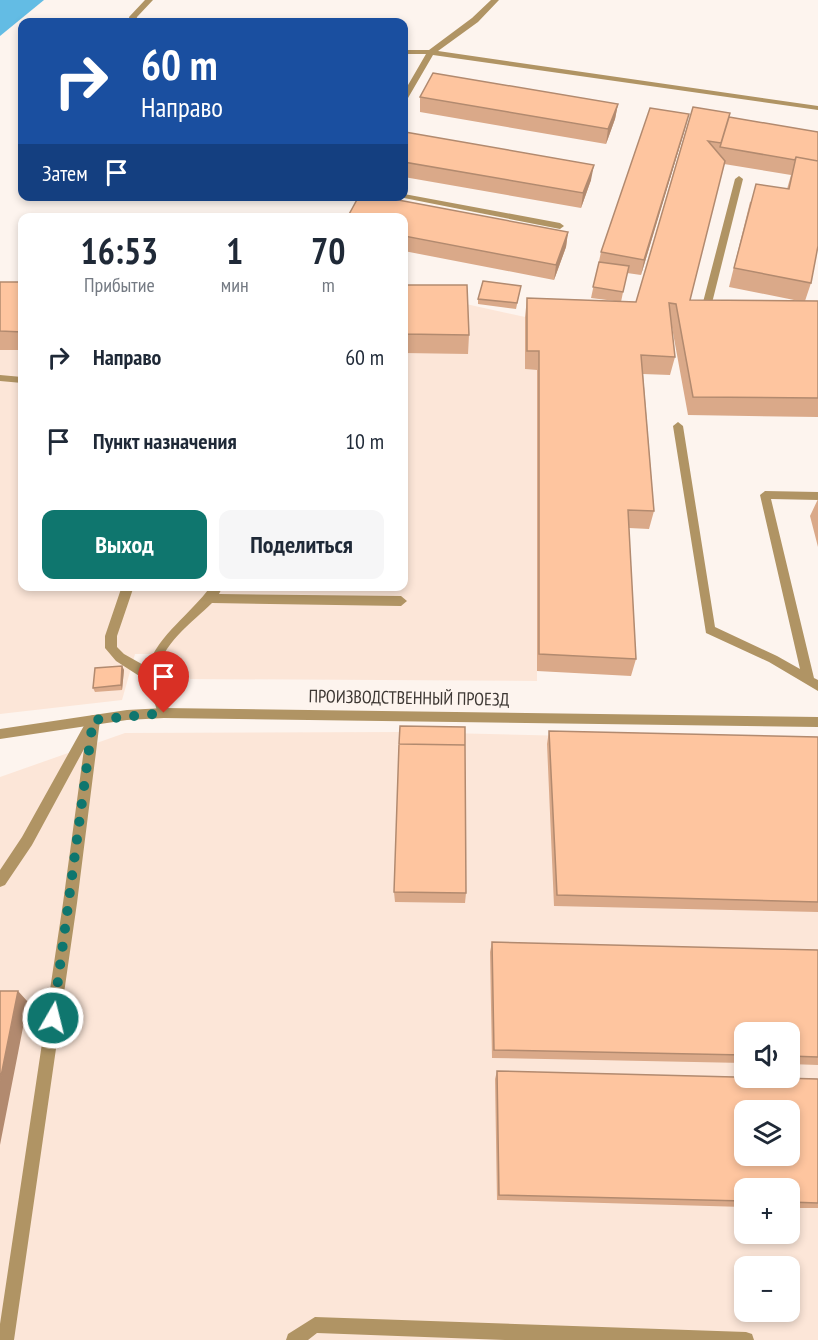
<!DOCTYPE html>
<html lang="ru">
<head>
<meta charset="utf-8">
<style>
	:root { --surface:#fff; --page:#f6f6f7; --text:#1f2937; --muted:#747a83; --accent:#0f766e }
	body { margin:0; font-family:"PT Sans Narrow",sans-serif; background:var(--page); color:var(--text); height:100vh; display:flex; flex-direction:column; font-size:22px; white-space:nowrap }
	* { box-sizing:border-box; margin:0 }
	p { font-size:20px; color:var(--muted) }
	.icon { flex:none; width:33px; height:33px; fill:none; stroke:currentColor; stroke-width:2; stroke-linecap:round; stroke-linejoin:round }
	.map { position:relative; flex:1; overflow:hidden }
	.side { position:absolute; left:18px; top:213px; width:390px; height:378px; display:flex; flex-direction:column; background:var(--surface); border-radius:12px; box-shadow:0 3px 9px #0003 }
	.side>* { flex:none }
	.banner { position:absolute; left:18px; top:18px; width:390px; height:183px; border-radius:12px; box-shadow:0 3px 9px #0003; background:#1a4fa0; color:#fff; overflow:hidden }
	.buttons { position:absolute; left:734px; top:1022px; display:grid; gap:12px }
	.buttons a { display:grid; place-items:center; width:66px; height:66px; border-radius:12px; background:var(--surface); box-shadow:0 3px 9px #0003; font-size:30px }
	.pin { position:absolute; display:grid; place-items:center; width:51px; height:51px; color:#fff; margin:-62px -26px; border-radius:50% 50% 50% 0; rotate:-45deg; box-shadow:0 0 6px #0007 }
	.pin .icon { rotate:45deg }
	.me { position:absolute; width:66px; margin:-33px; rotate:8deg; stroke-linejoin:round; filter:drop-shadow(0 0 4px #0008) }
	.turn { display:flex; align-items:center; gap:21px; height:126px; padding:0 24px; font-size:27px }
	.turn .icon { width:78px; height:78px; stroke-width:2.5 }
	.turn b { display:block; font-size:42px; line-height:51px }
	.then { display:flex; align-items:center; height:57px; padding:0 24px; background:#0003; gap:12px; font-size:22px }
	.eta { display:flex; justify-content:space-evenly; align-items:center; height:102px; text-align:center }
	.eta b { font-size:36px; font-weight:800; line-height:42px }
	.primary-button { display:flex; gap:12px; margin-top:auto; padding:12px 24px }
	.primary-button a { flex:1; height:69px; border-radius:12px; background:var(--accent); color:#fff; font-size:24px; font-weight:800; line-height:69px; text-align:center }
	.primary-button a+a { background:var(--page); color:var(--text) }
	ul { padding:0; list-style:none }
	li { display:flex; align-items:center; gap:18px; height:84px; padding:0 24px }
	li div { flex:1 }
	li b { display:block; font-size:22px }
	li em { font-style:normal }
	.map>svg:first-child { display:block }
</style>
</head>
<body>
<div class="map">
<svg width="818" height="1340" viewBox="0 0 818 1340">
	<rect width="100%" height="100%" fill="#fdf4ee"/>
	<path fill="#fce6d8" fill-rule="evenodd" d="M0 301H22V586H404V304H466L525 317V369L537 370V681L190 679 173 654H135L122 700 0 714Z
		M404 732 818 742V1340H0V777L125 733ZM744 1032H789V1077H744ZM744 1110H789V1155H744ZM744 1188H789V1233H744ZM744 1266H789V1311H744Z"/>
	<path fill="#63bce4" d="M0 0H44L0 36Z"/>
	<g fill="none" stroke-linecap="round" stroke-linejoin="round">
		<path fill="#b09464" fill-rule="evenodd" d="M145 0H153L137 17 136 22H130L129 17Z
			M491 0H499L478 22 438 51 818 106V110L433 55 408 98 404 100V92L426 54H404V50H429L472 18Z
			M739 176 743 179 712 303 720 306C716 311 706 311 702 306L735 179Z
			M404 194 560 223 564 226 560 229 394 196H404Z
			M0 375 22 377V383L0 381Z
			M678 422 683 426 715 627 777 656 800 669 760 495 765 491 818 492V500L771 499 814 678 818 680V691L769 662 706 633 673 426Z
			M122 586H134L117 636V647L124 654 147 667C160 633 190 615 211 586H223L219 594 401 596 407 601 401 606 212 603C192 623 153 649 159 682 161 692 167 703 170 713L168 717 164 718 160 717 158 713 147 681 116 661 105 648V636Z
			M94 715 98 716 100 720 77 903 14 1340H0V1324L63 903 84 749 32 845 5 885 0 887V870L22 837 86 722 90 716Z
			M315 1317 746 1332 752 1334 754 1340H505L317 1333 308 1340H286L288 1334Z"/>
		<path fill="#b09464" fill-rule="evenodd" d="M164 708 818 717V727L164 718 127 720 0 739V729L127 710Z"/>
	</g>
	<path fill="#daa989" fill-rule="evenodd" d="M420 97 618 104 615 119 606 144 420 112Z
		M693 107 729 117 818 132 811 283 805 301H818V417L688 415 671 322 675 357 670 375 643 374 654 511 649 529 629 528 636 659 631 676 537 671V370L525 369V317L527 298 615 301 591 298 601 252 685 129 641 275 627 273 621 302H636ZM724 164 791 175 787 189 750 202 729 287 799 301 690 300Z
		M404 134 591 180 581 208 404 177Z
		M404 218 568 232 566 247 554 280 404 251Z
		M0 282H22V350H0Z
		M404 285 469 335 468 354 404 353Z
		M521 286 516 309 478 304V299Z
		M818 499V547L810 516Z
		M158 586H194L193 589Z
		M122 666 124 670 122 690 95 692 93 688Z
		M549 731 818 737V912L554 906 547 744Z
		M394 892 466 893 465 903 395 902Z
		M492 942 818 950V1065L789 1064V1032H744V1063L492 1058 490 952Z
		M497 1071 818 1079V1208H789V1188H744V1207L497 1200 495 1079Z"/>
	<path fill="#b28a6f" d="M618 104 615 119 606 144 608 129Z
		M689 114 685 129 641 275 644 260Z
		M594 165 591 180 581 208 583 193Z
		M568 232 566 247 554 280 556 265Z
		M122 666 124 670 122 690 121 685Z
		M18 991 28 1002 0 1145V1081Z"/>
	<path fill="#fec59f" stroke="#b28a6f" stroke-width="1.5" fill-rule="evenodd" d="M433 73 618 104 608 129 420 97Z
		M693 107 730 113 721 143 708 141 725 161 690 300 818 301V398L693 397 676 304 669 303 675 357 641 355 654 511 628 510 636 659 539 654V351H527V298L636 302Z
		M650 108 689 114 644 260 601 252Z
		M729 117 818 132V161L796 157 795 160 720 147Z
		M405 132 594 165 583 193 404 162V134Z
		M796 157 818 161V246L811 283 734 268 756 184 789 189Z
		M359 196H377L568 232 556 265 404 236V218H347Z
		M599 262 629 266 623 292 593 287Z
		M483 281 521 286 517 303 478 299Z
		M0 282H22V332L0 331Z
		M404 285H467L469 335 404 334Z
		M122 666 121 685 93 688 95 668Z
		M400 726 465 727V745L399 744Z
		M549 731 818 737V902L557 895Z
		M399 744 465 745 466 893 394 892Z
		M492 942 818 950V1057L789 1056V1032H744V1055L494 1050Z
		M0 991H18L0 1081Z
		M497 1071 818 1079V1203L789 1202V1188H744V1201L499 1195ZM744 1110H789V1155H744Z"/>
	<g fill="none" stroke-linecap="round" stroke-linejoin="round">
		<path stroke="#0f766e" stroke-width="10" stroke-dasharray="0 18" d="M53 1018 93 720 164 713"/>
	</g>
	<g text-anchor="middle" stroke-width="4.5" stroke-linejoin="round" paint-order="stroke">
		<g font-size="18" fill="#3e3834" stroke="#fdf4ee">
			<text transform="translate(409 698) rotate(1)" y="6">ПРОИЗВОДСТВЕННЫЙ ПРОЕЗД</text>
		</g>
	</g>
</svg>
<div class="buttons">
<a><svg class="icon" aria-label="sound" viewBox="0 0 24 24"><path d="M4 9h4l5-4v14l-5-4H4zM17 9q2 3 0 6"/></svg></a>
<a><svg class="icon" aria-label="layers" viewBox="0 0 24 24"><path d="M12 4l9 5-9 5-9-5zM3 14l9 5 9-5"/></svg></a>
<a>+</a>
<a>−</a>
</div>
<div class="pin" style="left:164px;top:713px;background:#d93025"><svg class="icon" aria-label="arrive" viewBox="0 0 24 24"><path d="M6 21V4h12l-3 4 3 4H6"/></svg></div>
<svg class="me" style="left:53px;top:1018px" viewBox="-20 -20 40 40"><circle r="17" fill="#0f766e" stroke="#fff" stroke-width="3"/><path d="M0-11L8 9 0 5-8 9z" fill="#fff"/></svg>
<div class="banner">
<div class="turn"><svg class="icon" aria-label="right" viewBox="0 0 24 24"><path d="M7 20v-9h11M14 6l5 5-5 5"/></svg><div><b>60 m</b>Направо</div></div>
<div class="then">Затем<svg class="icon" aria-label="arrive" viewBox="0 0 24 24"><path d="M6 21V4h12l-3 4 3 4H6"/></svg></div>
</div>
<section class="side">
<div class="eta">
<div><b>16:53</b><p>Прибытие</p></div>
<div><b>1</b><p>мин</p></div>
<div><b>70</b><p>m</p></div>
</div>
<ul>
<li><svg class="icon" aria-label="right" viewBox="0 0 24 24"><path d="M7 20v-9h11M14 6l5 5-5 5"/></svg><div><b>Направо</b></div><em>60 m</em></li>
<li><svg class="icon" aria-label="arrive" viewBox="0 0 24 24"><path d="M6 21V4h12l-3 4 3 4H6"/></svg><div><b>Пункт назначения</b></div><em>10 m</em></li>
</ul>
<div class="primary-button"><a>Выход</a><a>Поделиться</a></div>
</section>
</div>
</body>
</html>
